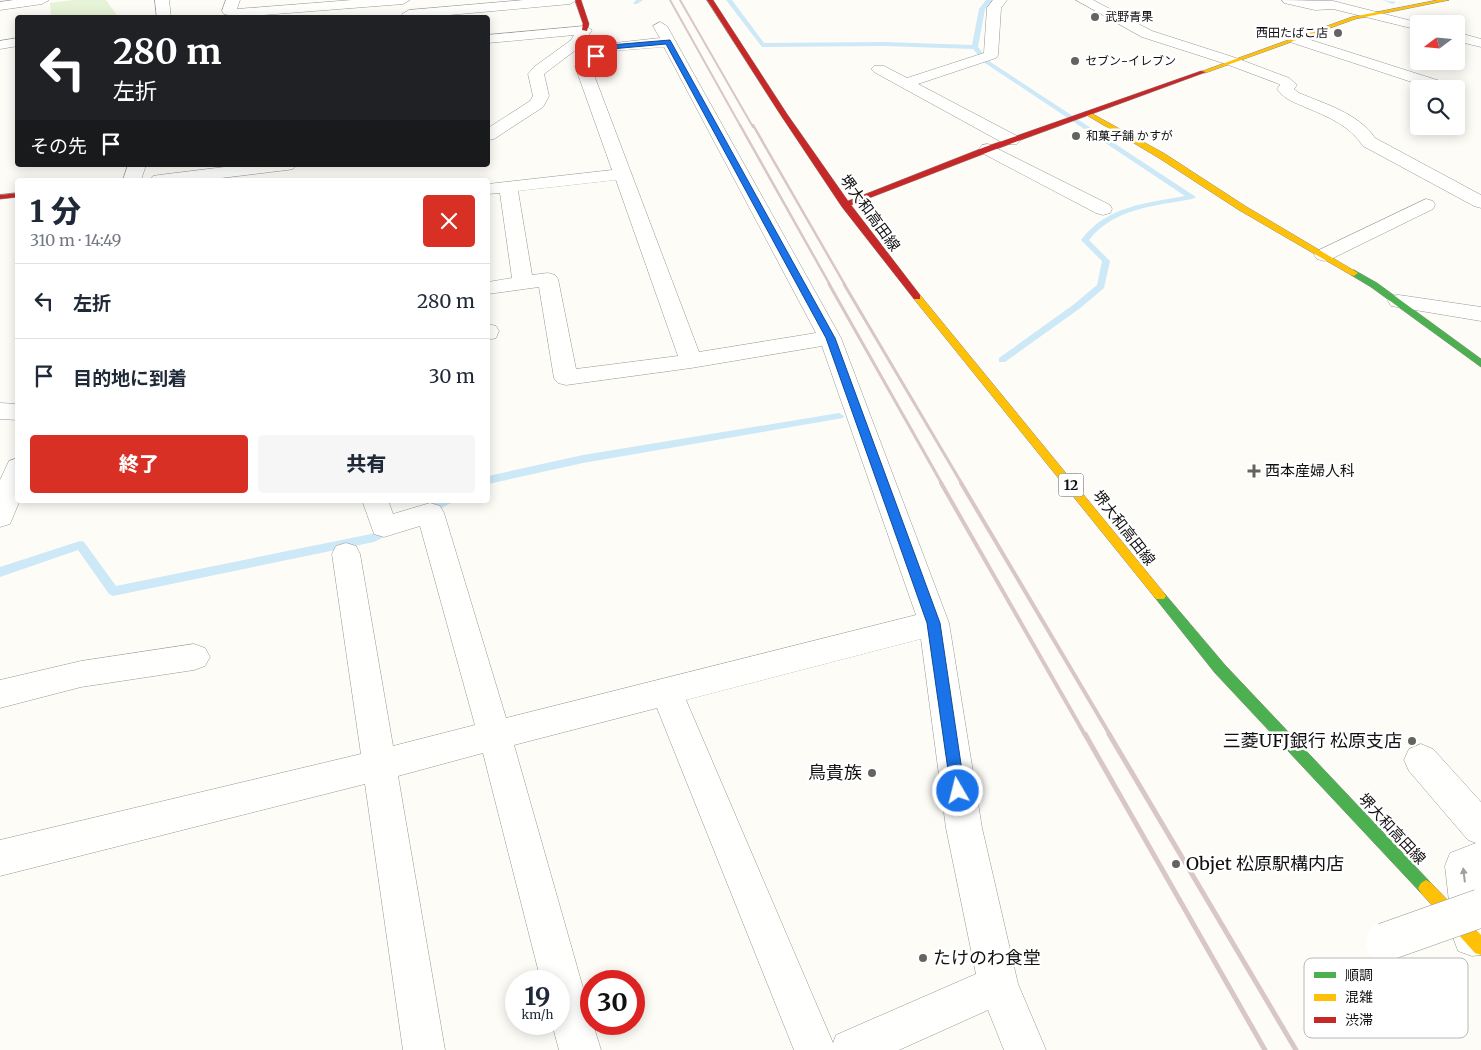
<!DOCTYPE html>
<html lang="ja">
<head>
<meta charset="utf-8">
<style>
	:root { --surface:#fff; --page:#f6f6f7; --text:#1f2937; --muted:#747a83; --line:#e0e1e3; --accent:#d93025 }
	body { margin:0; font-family:Merriweather,"Noto Sans JP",serif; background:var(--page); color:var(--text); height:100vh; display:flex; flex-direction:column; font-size:19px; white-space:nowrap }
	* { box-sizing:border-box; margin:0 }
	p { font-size:16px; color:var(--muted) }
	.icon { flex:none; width:28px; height:28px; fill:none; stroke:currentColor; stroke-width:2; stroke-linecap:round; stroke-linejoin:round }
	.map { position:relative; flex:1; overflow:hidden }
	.side { position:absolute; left:15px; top:178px; width:475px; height:325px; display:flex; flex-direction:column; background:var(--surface); border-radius:5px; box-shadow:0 2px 12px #0003 }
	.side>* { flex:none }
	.banner { position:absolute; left:15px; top:15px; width:475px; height:152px; border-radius:5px; box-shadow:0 2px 12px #0003; background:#202124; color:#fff; overflow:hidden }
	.needle { width:32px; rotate:254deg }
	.fabs { position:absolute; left:1410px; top:15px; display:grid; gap:10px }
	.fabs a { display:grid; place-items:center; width:55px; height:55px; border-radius:5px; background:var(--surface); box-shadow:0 2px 12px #0003; font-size:25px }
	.speed { position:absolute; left:505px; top:970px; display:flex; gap:10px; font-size:25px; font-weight:700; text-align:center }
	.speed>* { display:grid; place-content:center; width:65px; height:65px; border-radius:50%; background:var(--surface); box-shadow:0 2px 12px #0003; line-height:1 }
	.speed small { font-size:12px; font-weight:400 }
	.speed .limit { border:8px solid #d22; background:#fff; color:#111 }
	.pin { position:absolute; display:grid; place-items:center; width:42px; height:42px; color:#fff; margin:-21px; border-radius:10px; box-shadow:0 2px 8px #0006 }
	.me { position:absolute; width:55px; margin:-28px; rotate:352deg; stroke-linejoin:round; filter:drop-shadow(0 0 4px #0008) }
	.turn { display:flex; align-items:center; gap:18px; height:105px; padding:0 15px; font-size:22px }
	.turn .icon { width:65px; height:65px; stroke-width:2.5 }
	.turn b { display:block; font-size:35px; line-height:42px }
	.then { display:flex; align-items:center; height:48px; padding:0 15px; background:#0003; gap:10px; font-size:19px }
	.round { display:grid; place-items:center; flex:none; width:52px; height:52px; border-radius:5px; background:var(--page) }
	.summary { display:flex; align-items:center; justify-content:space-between; height:85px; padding:0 15px }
	h1 { font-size:30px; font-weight:800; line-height:38px }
	.action { display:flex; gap:10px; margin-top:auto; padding:10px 15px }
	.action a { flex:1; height:58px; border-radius:5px; background:var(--accent); color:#fff; font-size:20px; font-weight:800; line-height:58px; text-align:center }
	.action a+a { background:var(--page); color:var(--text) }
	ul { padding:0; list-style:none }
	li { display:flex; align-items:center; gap:15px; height:75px; padding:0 15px; border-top:1px solid var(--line) }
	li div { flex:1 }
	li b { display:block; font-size:19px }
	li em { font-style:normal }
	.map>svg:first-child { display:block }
</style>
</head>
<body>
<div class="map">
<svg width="1481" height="1050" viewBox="0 0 1481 1050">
	<rect width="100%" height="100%" fill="#fdfcf7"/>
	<path fill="#e7f3d7" d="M73 0H106L118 17H51L50 3Z"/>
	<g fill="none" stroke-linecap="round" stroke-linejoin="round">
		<path fill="#cde8f7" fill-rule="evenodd" d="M636 0H643L637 4H633Z
			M726 0H732L764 43 885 42 972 45 979 9 986 0H992L985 9 978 47 989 61 1196 197 1192 199C1155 206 1114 208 1089 240L1110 261 1104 288 1079 309 1005 362H999V358L1073 305 1097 285 1102 261 1081 240C1106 206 1147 203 1185 196L985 63 973 49 885 46 762 47Z
			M1382 0 1396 2 1393 4Z
			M839 413 844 416 843 418 583 463 488 484V476L583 455Z
			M438 500H452L451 503 428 515H420L418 512 420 509Z
			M392 524 398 528 396 531 374 542 113 596 109 594 78 550 0 577V567L80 541 84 542 116 586 371 534Z"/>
		<defs>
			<path id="street" d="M14 0H49L42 4 0 10V2Z
				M155 0H169L171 18H157Z
				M226 0H240L237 9 352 0H410L403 4 237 17 224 14 222 11Z
				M524 0H577L570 4 416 18 404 17 402 14 409 10Z
				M993 0H1007L1001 8 998 55 996 58 918 84 1017 136 1020 140 1017 144H1005L874 72 871 69 874 66H884L907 78 984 53 987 8Z
				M1076 0H1093L1152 31 1236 58 1289 78 1297 85 1294 89 1299 93C1325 104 1358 113 1375 138L1481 195V208L1474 206 1363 146C1350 126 1329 117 1307 108 1296 103 1285 100 1277 89L1280 85 1279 84 1226 64 1142 37Z
				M1282 0 1333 1 1424 24H1419V30L1333 9 1315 10 1284 3Z
				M660 22 667 26 841 338 949 623 982 828 1018 984 1046 1050H1004L988 1010 899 1050H794L657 708 514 745 591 1016V1024H593L601 1050H559L552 1024H559V981H541L483 753 398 776 445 1050H403L365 784 0 876V840L361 754 332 554 336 546 346 543 356 546 360 554 393 746 475 725 420 526 384 537 374 534 362 500H388L393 514 430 503 440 506 444 513 506 718 916 615 822 346 691 368 566 385 558 383 554 378 539 287 488 294V282L512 278 500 193 488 194V184L612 170 575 66 605 44 660 38 653 26ZM664 47 816 333 699 352 591 67 614 51ZM616 180 678 356 576 369 558 279 555 275 548 273 532 275 518 191ZM921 639 946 828 976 974 836 1035 833 1043 686 700Z
				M585 26 592 30 581 46 544 74 549 96 543 107 494 139 488 140V128L530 101 533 96 528 74 534 67 571 40 574 35 488 43V35Z
				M1456 32 1481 39V47L1456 41Z
				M1295 35 1456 86 1458 89 1456 91V89H1433L1290 42 1288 39 1290 36Z
				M18 38V46L0 49V41Z
				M988 144 1110 205 1112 209 1110 213 1103 215 1096 213 982 153 979 149 982 145Z
				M128 165H146L141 180H123Z
				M241 165H296L293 169 287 170 205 180H150L153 176 159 175Z
				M1426 199 1433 201 1435 205 1433 209 1331 259 1324 261 1317 259 1314 255 1317 251Z
				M1399 295 1481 307V321L1391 306 1388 301 1391 296Z
				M488 324 496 326 499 331 496 338 488 340Z
				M0 403 18 404V420L0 419Z
				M18 458V500H20L10 524 0 527V480L9 461Z
				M194 644 205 648 210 657 205 666 194 670 81 687 0 708V680L81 661Z
				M1421 744 1433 749 1481 802V955L1472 956 1458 951 1453 937 1445 866 1450 853 1476 843 1468 840 1409 771 1404 760 1409 749Z"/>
			<path id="fast" d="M1354 270 1377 283 1481 359V367L1371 287 1351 275 1350 273Z
				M1160 591 1164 593 1225 665 1431 883 1434 888 1431 893 1426 896 1421 893 1215 673 1156 599 1154 596 1156 593Z"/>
			<path id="slow" d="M1438 0H1449L1355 19 1205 73 1200 72 1352 17Z
				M1085 112H1089L1165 154 1245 206 1358 273 1354 276 1351 275 1239 210 1159 158 1085 114Z
				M917 294 920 295 1164 593 1166 596 1164 599H1156L914 299V295Z
				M1426 880 1431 883 1481 935V955L1475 953 1421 893 1418 888 1421 883Z"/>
			<path id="jam" d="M575 0H581L589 24 587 31 582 30 583 24Z
				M707 0H713L787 114 848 201 985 147 1201 71 1206 72 991 151 851 205 920 295V299H914L842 207 780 114Z
				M18 193V197L0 199V195Z"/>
		</defs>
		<use href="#street" stroke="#979795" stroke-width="1"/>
		<use href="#fast" stroke="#8e8d8b" stroke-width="1"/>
		<use href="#slow" stroke="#8e8d8b" stroke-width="1"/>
		<use href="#jam" stroke="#8e8d8b" stroke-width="1"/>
		<use href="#street" fill="#fffffe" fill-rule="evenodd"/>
		<use href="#fast" fill="#4caf50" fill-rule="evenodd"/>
		<use href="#slow" fill="#ffc107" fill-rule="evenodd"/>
		<use href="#jam" fill="#c62828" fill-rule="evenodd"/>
		<path stroke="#d9c6c7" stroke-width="2" d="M670 0 741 127
			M680 0 753 127"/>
		<path stroke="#d9c6c7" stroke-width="2.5" d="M740 125 830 285
			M753 125 845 285"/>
		<path stroke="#d9c6c7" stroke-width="3" d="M829 284 942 484
			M844 284 962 484"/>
		<path stroke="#d9c6c7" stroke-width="4" d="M941 483 1085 735
			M961 483 1110 735"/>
		<path stroke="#d9c6c7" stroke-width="5" d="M1085 734 1265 1050
			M1109 734 1296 1050"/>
		<defs>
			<path id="street-bridge" d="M1385 942 1481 908"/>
		</defs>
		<use href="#street-bridge" stroke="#979795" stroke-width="39" stroke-linecap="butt"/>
		<use href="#street-bridge" stroke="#fffffe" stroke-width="38"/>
	</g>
	<defs><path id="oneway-solid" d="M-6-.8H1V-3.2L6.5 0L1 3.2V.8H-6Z" transform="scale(1.25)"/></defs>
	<use fill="#a0a09f" href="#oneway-solid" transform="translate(1464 875) rotate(-97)"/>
	<path fill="#1a73e8" stroke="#114b97" d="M670 40 835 338 940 623 965 791 963 796 958 797 953 796 951 791 927 623 826 338 666 44 611 49 599 58 593 56 610 45Z"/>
	<g fill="#646362" stroke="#fff" stroke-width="2">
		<circle cx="1095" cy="17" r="5"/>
		<circle cx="1338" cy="33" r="5"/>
		<circle cx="1075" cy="61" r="5"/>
		<circle cx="1076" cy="136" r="5"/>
		<path d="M1251.5 463.5h5v5h5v5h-5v5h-5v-5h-5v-5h5z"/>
		<circle cx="1412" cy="741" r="5"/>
		<circle cx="872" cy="773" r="5"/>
		<circle cx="1176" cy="864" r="5"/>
		<circle cx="923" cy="958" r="5"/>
	</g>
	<g text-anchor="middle" stroke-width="5" stroke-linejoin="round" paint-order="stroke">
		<g font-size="12" fill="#111" stroke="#fff" text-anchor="start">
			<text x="1105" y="21">武野青果</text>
			<text x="1328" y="37" text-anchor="end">西田たばこ店</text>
			<text x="1085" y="65">セブン-イレブン</text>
			<text x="1086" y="140">和菓子舗 かすが</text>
		</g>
		<rect fill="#fff" stroke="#585858" stroke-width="1" x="1058.5" y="473.5" width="25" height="23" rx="4"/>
		<g font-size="14" font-weight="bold" fill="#111">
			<text x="1071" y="490">12</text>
		</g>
		<g font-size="15" fill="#111" stroke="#fff">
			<text transform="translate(870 213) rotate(54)" y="5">堺大和高田線</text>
			<text transform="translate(1124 528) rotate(52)" y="5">堺大和高田線</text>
			<text transform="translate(1392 829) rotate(47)" y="5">堺大和高田線</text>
		</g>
		<g font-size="15" fill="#111" stroke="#fff" text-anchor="start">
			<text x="1265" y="476">西本産婦人科</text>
		</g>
		<g font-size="18" fill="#111" stroke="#fff" text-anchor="end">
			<text x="1402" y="747">三菱UFJ銀行 松原支店</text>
			<text x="862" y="779">鳥貴族</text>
			<text x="1186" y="870" text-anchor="start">Objet 松原駅構内店</text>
			<text x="933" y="964" text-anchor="start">たけのわ食堂</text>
		</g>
	</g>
	<rect x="1304" y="958" width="164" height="80" rx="8" fill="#fff" stroke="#b8b8b8" stroke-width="1"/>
	<rect x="1314" y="972" width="22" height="6" fill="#4caf50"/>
	<rect x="1314" y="994" width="22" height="7" fill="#ffc107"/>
	<rect x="1314" y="1017" width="22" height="6" fill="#c62828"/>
	<g font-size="14" fill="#111">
		<text x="1345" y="980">順調</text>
		<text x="1345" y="1002">混雑</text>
		<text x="1345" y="1025">渋滞</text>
	</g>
</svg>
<div class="fabs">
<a><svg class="needle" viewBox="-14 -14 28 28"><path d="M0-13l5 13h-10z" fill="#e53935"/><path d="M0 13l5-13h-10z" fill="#747a83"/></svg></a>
<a><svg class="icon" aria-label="search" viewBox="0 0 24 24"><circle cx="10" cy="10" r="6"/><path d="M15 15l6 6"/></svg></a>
</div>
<div class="speed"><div>19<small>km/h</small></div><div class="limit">30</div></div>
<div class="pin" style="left:596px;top:56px;background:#d93025"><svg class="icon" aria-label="arrive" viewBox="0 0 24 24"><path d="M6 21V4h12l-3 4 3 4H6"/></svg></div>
<svg class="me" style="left:958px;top:791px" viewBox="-20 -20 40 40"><circle r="17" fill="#1a73e8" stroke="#fff" stroke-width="3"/><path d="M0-11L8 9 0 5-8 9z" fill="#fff"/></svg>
<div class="banner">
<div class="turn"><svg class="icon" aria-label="left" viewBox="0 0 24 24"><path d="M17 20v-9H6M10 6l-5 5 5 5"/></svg><div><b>280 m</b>左折</div></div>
<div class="then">その先<svg class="icon" aria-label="arrive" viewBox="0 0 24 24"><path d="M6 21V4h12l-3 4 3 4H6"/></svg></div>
</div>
<section class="side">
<div class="summary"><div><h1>1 分</h1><p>310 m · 14:49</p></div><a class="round" style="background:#d93025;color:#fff"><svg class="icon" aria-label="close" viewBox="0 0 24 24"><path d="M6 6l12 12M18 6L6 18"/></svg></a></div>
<ul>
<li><svg class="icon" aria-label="left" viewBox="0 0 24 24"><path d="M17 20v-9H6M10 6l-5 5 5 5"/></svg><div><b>左折</b></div><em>280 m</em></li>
<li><svg class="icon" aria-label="arrive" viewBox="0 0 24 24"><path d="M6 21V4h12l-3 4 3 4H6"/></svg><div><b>目的地に到着</b></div><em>30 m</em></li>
</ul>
<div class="action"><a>終了</a><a>共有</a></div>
</section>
</div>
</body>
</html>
